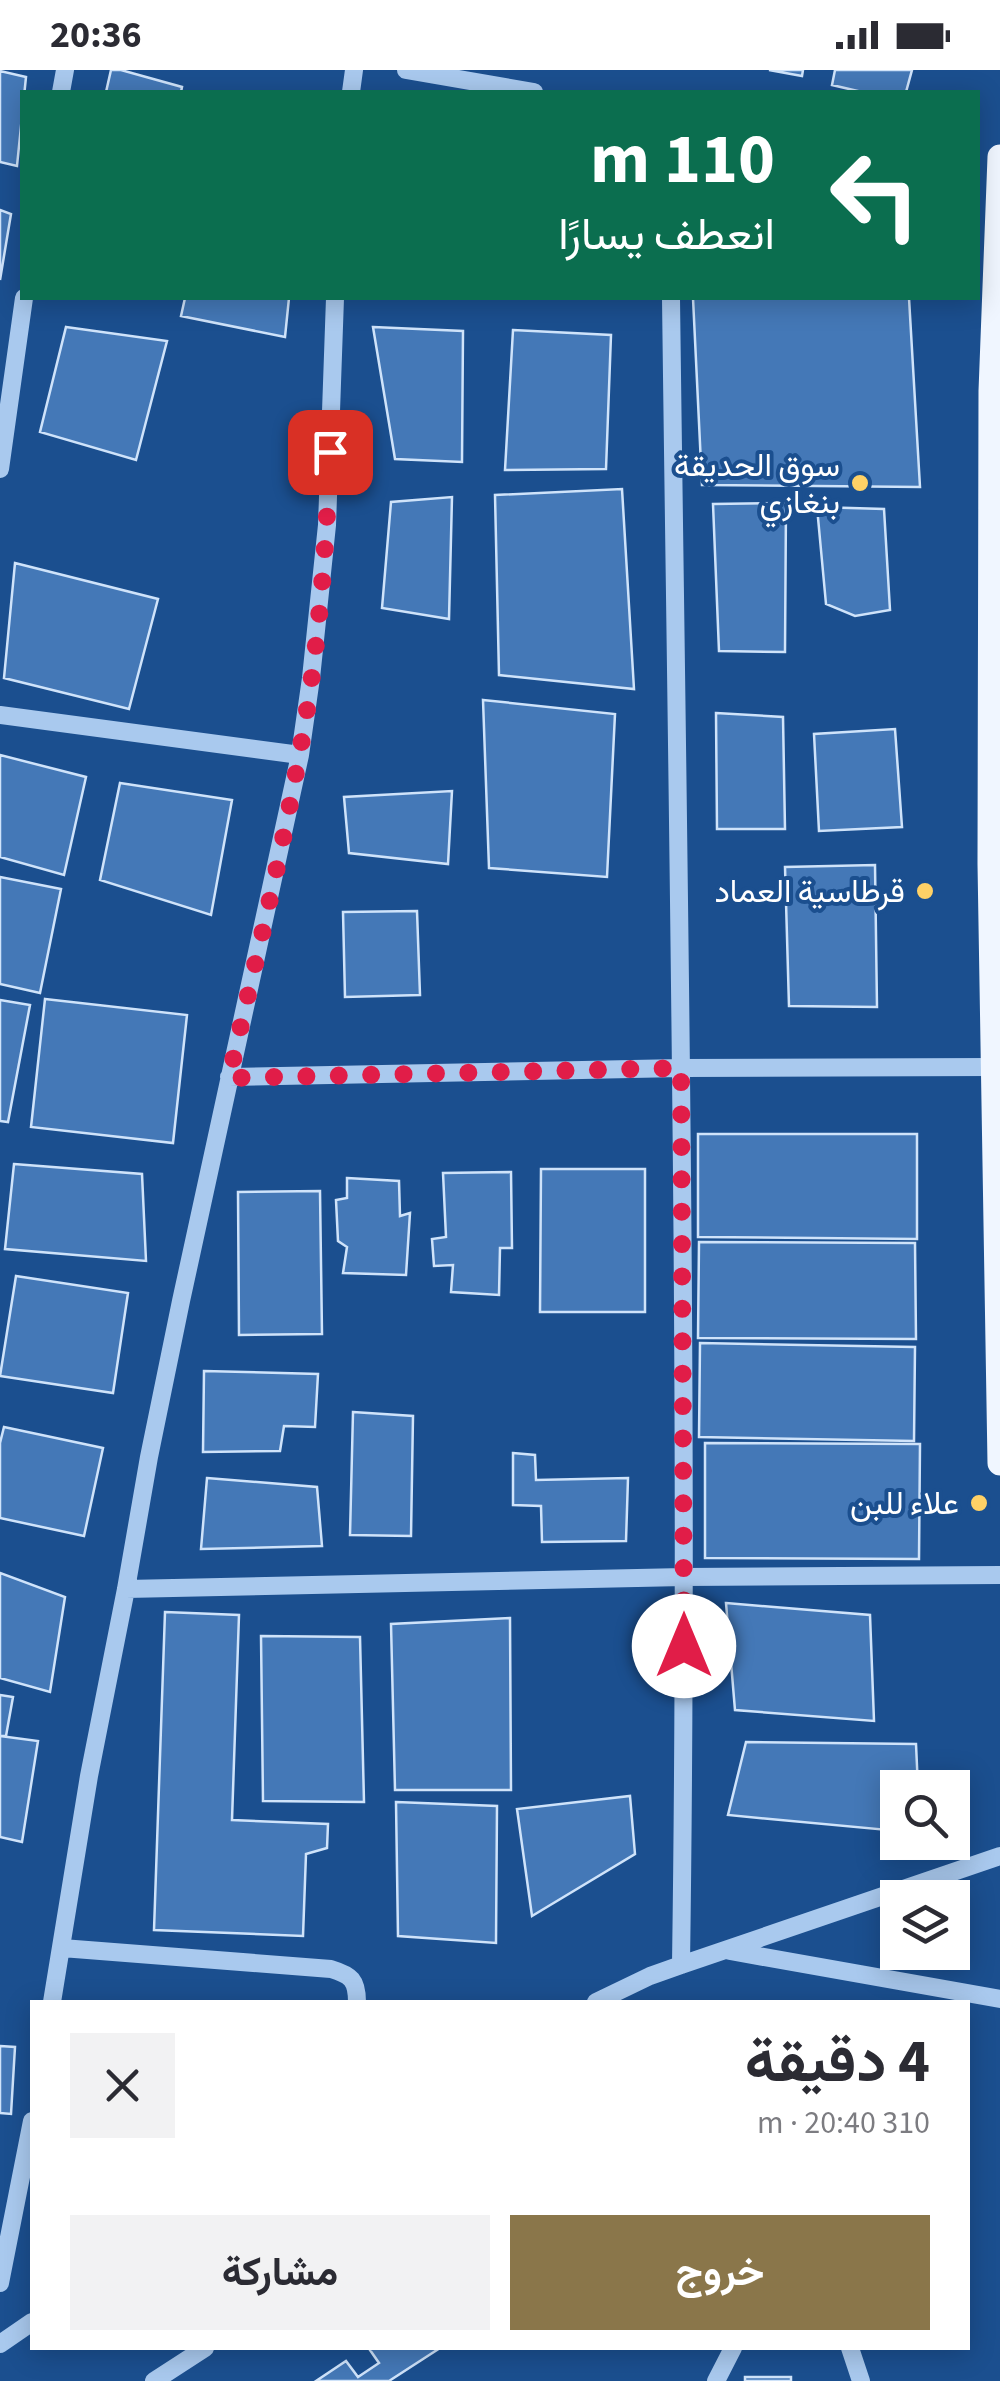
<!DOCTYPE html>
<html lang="ar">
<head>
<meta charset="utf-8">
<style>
	:root { --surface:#fff; --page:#f2f2f3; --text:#2b2b33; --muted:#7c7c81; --accent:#8a764a }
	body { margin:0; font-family:"Source Sans 3",Vazirmatn,sans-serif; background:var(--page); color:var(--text); direction:rtl; height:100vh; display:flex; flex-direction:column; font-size:38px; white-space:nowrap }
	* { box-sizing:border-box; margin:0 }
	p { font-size:32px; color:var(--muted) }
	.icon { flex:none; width:55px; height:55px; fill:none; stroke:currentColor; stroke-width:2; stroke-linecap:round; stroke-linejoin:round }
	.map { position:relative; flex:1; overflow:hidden; direction:ltr }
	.drawer { position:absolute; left:30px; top:1930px; width:940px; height:350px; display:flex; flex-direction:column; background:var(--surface); border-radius:0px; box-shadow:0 5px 25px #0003; direction:rtl }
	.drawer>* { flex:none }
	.top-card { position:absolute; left:20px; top:20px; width:960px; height:210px; border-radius:0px; box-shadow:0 5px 25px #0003; direction:rtl; background:#0b6e4f; color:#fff; overflow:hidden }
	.buttons { position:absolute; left:880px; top:1700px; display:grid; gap:20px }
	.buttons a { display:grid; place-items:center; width:90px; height:90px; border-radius:0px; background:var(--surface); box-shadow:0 5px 25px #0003; font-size:50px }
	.pin { position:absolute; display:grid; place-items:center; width:85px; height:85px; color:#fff; margin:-42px; border-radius:20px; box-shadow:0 5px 15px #0006 }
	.me { position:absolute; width:110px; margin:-55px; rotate:0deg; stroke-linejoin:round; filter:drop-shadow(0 0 8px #0008) }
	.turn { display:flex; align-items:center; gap:35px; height:210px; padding:0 40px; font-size:45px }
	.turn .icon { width:130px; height:130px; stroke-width:2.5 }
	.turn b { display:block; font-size:70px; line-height:85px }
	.round { display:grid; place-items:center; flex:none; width:105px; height:105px; border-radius:0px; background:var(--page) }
	.headline { display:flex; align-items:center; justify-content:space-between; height:170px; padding:0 40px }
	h1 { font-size:60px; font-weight:700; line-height:75px }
	.cta { display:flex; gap:20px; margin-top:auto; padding:20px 40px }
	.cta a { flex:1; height:115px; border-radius:0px; background:var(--accent); color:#fff; font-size:40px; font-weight:700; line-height:115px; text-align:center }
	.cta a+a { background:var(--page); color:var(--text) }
	.status { display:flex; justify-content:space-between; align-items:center; height:70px; padding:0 50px; background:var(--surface); direction:ltr }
	.status svg { height:28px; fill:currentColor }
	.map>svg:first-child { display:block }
</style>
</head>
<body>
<div class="status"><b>20:36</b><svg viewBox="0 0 49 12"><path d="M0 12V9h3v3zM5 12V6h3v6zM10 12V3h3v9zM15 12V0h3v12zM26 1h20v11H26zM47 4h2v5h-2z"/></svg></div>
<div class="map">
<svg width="1000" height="2311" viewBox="0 0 1000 2311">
	<rect width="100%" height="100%" fill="#1b4f8f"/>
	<path fill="#4478b7" stroke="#cfe3fa" stroke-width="2.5" d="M111 0H121L182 17 181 22H106Z
		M769 0H803L802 6Z
		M835 0H912L906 22H862L832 15Z
		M0 1 26 7 17 96 0 92Z
		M0 140 11 144 0 210Z
		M185 228H289L285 267 181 246Z
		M693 228H909L920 417 702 415Z
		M66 257 167 271 136 390 40 362Z
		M373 257 463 261 462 392 395 389Z
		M513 260 611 265 606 399 505 400Z
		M622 419 634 619 499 605 495 425Z
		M452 427 449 549 382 538 391 432Z
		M786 433 785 582 719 581 713 434Z
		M817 437 884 439 890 540 855 546 826 534Z
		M15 493 158 529 129 639 4 608Z
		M483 630 615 644 607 807 489 798Z
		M716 643 783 647 785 759H717Z
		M895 659 902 757 819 761 814 664Z
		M0 685 86 707 64 805 0 787Z
		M120 713 232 730 211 845 100 810Z
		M452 721 448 794 349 783 344 727Z
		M875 795 877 937 789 936 785 797Z
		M0 807 61 819 40 923 0 914Z
		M417 841 420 925 345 927 343 842Z
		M45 929 187 945 173 1073 31 1057Z
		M0 930 30 935 8 1052 0 1051Z
		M698 1064H917V1169L698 1167Z
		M14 1094 142 1104 146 1191 5 1179Z
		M541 1099H645V1242H540Z
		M511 1102 512 1178H500L499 1225 451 1222 453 1195 434 1196 432 1169 446 1167 443 1103Z
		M347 1108 399 1111 400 1146 410 1143 406 1205 343 1203 347 1177 338 1171 336 1130 347 1128Z
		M320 1121 322 1264 239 1265 238 1122Z
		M699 1172 915 1173 916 1269 698 1268Z
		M16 1206 128 1223 113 1323 0 1306Z
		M700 1273 915 1277 914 1371 699 1367Z
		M204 1301 318 1304 315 1357 284 1356 280 1381 203 1382Z
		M353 1342 413 1346 411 1466 350 1465Z
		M4 1357 103 1378 84 1466 0 1448V1373Z
		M705 1373 920 1374 919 1489 705 1488Z
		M513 1383 535 1385 536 1410 628 1408 626 1471 542 1472 541 1436 513 1435Z
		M207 1408 317 1417 322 1476 201 1479Z
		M0 1503 65 1527 50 1622 0 1608Z
		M726 1533 870 1545 874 1651 735 1640Z
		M165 1542 239 1545 232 1750 328 1754 327 1778 306 1784 303 1866 154 1860Z
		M510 1548 511 1720H395L391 1554Z
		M261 1566 360 1567 364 1732 263 1731Z
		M0 1625 13 1627 6 1666H0Z
		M0 1666 38 1671 22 1772 0 1767Z
		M746 1672 916 1674 918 1718H898V1761L728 1745Z
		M630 1726 635 1784 532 1846 517 1739Z
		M396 1732 497 1736 496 1873 398 1866Z
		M0 1976 15 1977 11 2044 0 2043Z
		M373 2278H440L389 2311H316L346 2291 358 2307 379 2293 370 2280Z
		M745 2307H791V2311H745Z"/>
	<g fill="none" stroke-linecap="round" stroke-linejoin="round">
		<path stroke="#a9c9ee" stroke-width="18" d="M406 0 534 22
			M61 22 65 0
			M351 22 354 0
			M671 228C678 783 689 1339 681 1895
			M0 399 24 228
			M0 645 300 685
			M229 1007 681 998 994 997
			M126 1519 684 1507 1000 1505
			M62 1878 331 1899C351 1905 357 1910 357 1932
			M730 1881 1000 1929
			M52 1932 89 1706 126 1519 149 1387 181 1231 300 685 311 608 327 455 335 228
			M596 1932 650 1906 681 1895 1000 1786
			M0 2213 32 2051
			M0 2274 32 2252
			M850 2278 861 2311
			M154 2311 205 2278
			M716 2311 733 2278"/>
		<path stroke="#f0f6ff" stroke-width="25" d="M1000 87 991 321 990 794 1000 1393"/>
	</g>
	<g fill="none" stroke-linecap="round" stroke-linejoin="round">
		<path stroke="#e11d48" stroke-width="18" stroke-dasharray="0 32.4" d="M330 382C326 484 318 587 299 686 280 794 253 901 229 1008L681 998 684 1576"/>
	</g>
	<g fill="#ffd166" stroke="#1b4f8f" stroke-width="4">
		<circle cx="860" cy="413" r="10"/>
		<circle cx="925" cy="821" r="10"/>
		<circle cx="979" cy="1433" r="10"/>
	</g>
	<g text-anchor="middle" stroke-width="8" stroke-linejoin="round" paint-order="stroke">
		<g font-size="32" fill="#fff" stroke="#1b4f8f" text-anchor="end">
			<text x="840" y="406">سوق الحديقة<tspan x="840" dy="37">بنغازي</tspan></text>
			<text x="905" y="832">قرطاسية العماد</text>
			<text x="959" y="1444">علاء للبن</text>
		</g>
	</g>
</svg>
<div class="buttons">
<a><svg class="icon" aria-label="search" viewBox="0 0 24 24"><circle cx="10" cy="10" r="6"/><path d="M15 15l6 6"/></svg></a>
<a><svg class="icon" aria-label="layers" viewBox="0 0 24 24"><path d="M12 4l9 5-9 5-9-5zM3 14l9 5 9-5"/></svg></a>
</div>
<div class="pin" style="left:330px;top:382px;background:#d93025"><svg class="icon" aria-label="arrive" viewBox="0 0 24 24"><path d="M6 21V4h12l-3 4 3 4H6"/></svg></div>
<svg class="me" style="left:684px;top:1576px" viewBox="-20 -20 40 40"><circle r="19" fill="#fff"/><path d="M0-13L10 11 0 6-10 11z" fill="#e11d48"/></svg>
<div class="top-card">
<div class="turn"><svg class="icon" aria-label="left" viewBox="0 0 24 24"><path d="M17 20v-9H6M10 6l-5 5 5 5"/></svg><div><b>110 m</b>انعطف يسارًا</div></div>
</div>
<section class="drawer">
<div class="headline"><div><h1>4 دقيقة</h1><p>310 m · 20:40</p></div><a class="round"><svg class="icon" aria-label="close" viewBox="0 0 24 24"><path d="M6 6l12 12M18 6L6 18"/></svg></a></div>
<div class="cta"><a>خروج</a><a>مشاركة</a></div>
</section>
</div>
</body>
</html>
